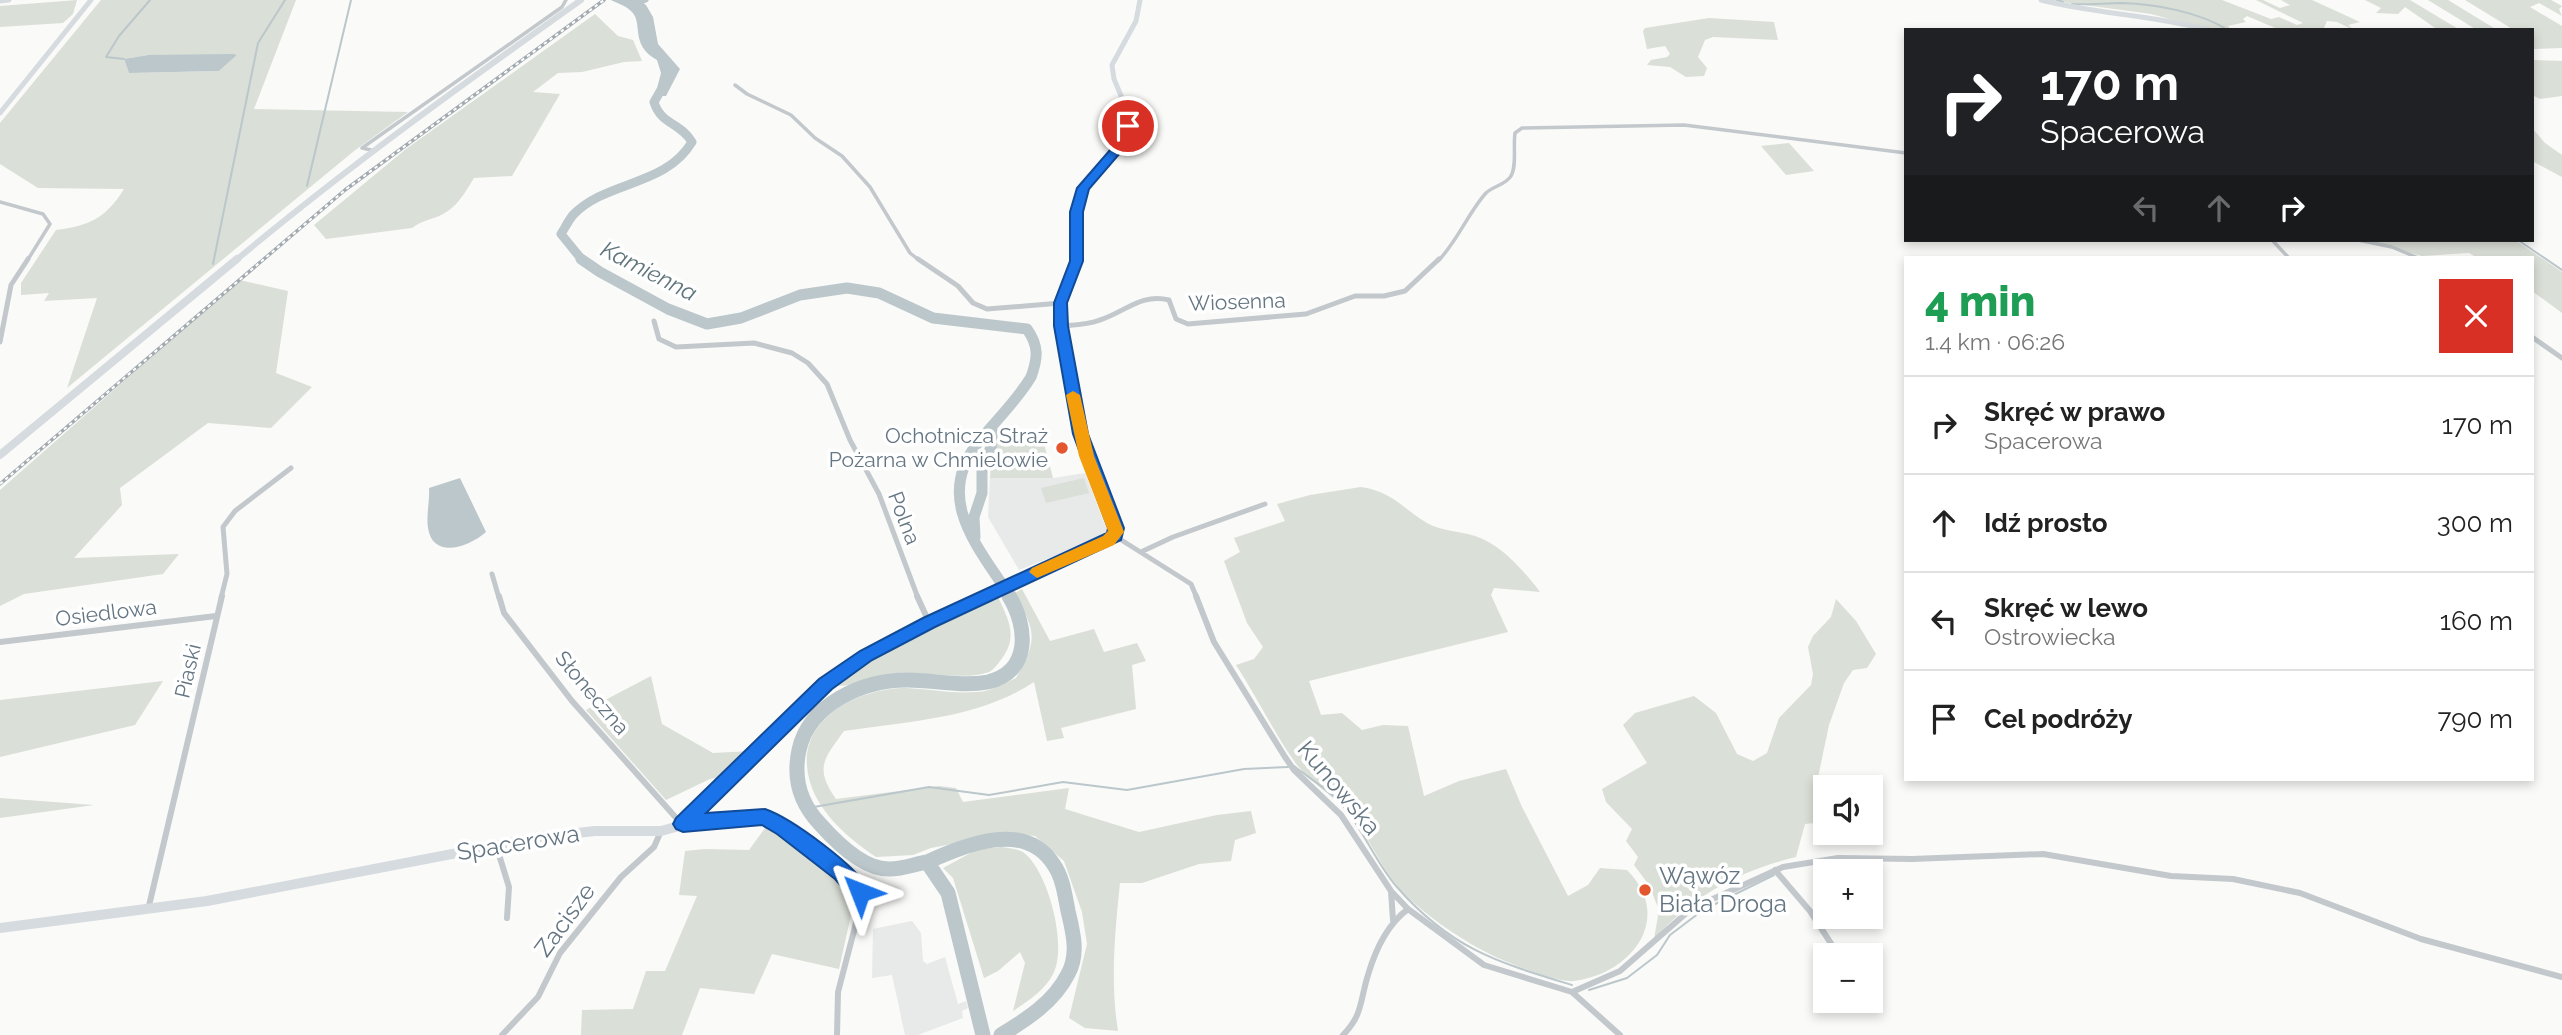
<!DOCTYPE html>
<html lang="pl">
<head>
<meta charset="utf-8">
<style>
	:root { --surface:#fff; --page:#f6f6f6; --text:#222; --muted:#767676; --line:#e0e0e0 }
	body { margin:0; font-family:Raleway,sans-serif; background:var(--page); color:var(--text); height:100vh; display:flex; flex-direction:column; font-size:26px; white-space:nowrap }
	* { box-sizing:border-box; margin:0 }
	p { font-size:23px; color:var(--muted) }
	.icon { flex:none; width:38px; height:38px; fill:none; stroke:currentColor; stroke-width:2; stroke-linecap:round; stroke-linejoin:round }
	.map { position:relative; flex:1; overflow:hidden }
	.sheet { position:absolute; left:1904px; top:256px; width:630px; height:525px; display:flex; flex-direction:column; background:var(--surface); border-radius:0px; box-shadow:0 4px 10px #0003 }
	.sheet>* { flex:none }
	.hud { position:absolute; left:1904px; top:28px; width:630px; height:214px; border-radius:0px; box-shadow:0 4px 10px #0003; background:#202124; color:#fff; overflow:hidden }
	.tools { position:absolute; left:1813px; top:775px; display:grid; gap:14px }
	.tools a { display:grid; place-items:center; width:70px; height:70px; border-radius:0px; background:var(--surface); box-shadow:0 4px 10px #0003; font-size:35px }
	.pin { position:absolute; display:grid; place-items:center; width:60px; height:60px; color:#fff; margin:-30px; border:4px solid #fff; border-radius:50%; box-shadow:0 2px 7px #0007 }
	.me { position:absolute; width:77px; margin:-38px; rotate:315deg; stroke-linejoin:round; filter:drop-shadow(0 0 5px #0008) }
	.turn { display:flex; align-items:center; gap:24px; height:147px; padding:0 21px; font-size:32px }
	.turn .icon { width:91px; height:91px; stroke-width:2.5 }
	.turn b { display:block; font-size:49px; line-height:60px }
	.lanes { display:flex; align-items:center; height:66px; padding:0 21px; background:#0003; justify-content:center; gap:35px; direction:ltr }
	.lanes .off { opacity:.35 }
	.round { display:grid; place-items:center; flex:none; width:74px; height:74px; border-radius:0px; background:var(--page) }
	.summary { display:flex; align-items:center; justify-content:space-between; height:119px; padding:0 21px }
	h1 { font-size:42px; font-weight:800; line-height:52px; color:#1e9e55 }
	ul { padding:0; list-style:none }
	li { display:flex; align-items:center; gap:21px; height:98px; padding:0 21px; border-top:2px solid var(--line) }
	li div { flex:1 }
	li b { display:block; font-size:26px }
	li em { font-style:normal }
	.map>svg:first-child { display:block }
</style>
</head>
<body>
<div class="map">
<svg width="2562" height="1035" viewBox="0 0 2562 1035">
	<rect width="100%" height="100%" fill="#fafaf8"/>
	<path fill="#e8e9e9" d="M1085 473 1107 530 1103 537 1019 570 988 517 990 478H1053Z
		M912 921 921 933 923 961 927 964 945 957 958 1004 966 1001 968 1008 962 1011 963 1018 918 1035H905L892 975 872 978 873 929Z"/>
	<path fill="#dadfd7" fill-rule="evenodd" d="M77 0 73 14 63 23 0 27V6Z
		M101 0H296L254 109 408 112 354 151 67 388 97 298 44 301 49 293 21 295V283L56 230C89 226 106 218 124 189L38 188 0 164V123ZM148 55H237L219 71 129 73 124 59Z
		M2047 0H2222L2271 19 2279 17 2297 25 2303 23 2256 0H2263L2280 8 2290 5 2281 0H2312L2360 22 2348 25 2354 30 2337 22 2327 21 2323 30H2280L2247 16 2243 19 2246 22 2228 26 2231 30H2211L2151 14Z
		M2365 0H2410L2460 30H2438L2405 7 2398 14 2376 13 2381 8Z
		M2428 0H2448L2497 30H2477Z
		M2465 0H2551L2562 6 2559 9 2562 16 2539 3 2530 7 2562 26V48L2532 49V30H2514Z
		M595 14 618 36 633 40 642 61 624 62 582 72 558 73 533 92 560 94 512 176 474 178C464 194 457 208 439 216 429 220 421 221 412 228L326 239 314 225 406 149Z
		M1709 18 1774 22 1778 40 1713 37 1705 40 1698 57 1707 68 1704 76 1686 77 1670 67 1647 65 1651 60 1667 57 1670 54 1665 46 1647 49 1643 31 1645 28Z
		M2532 60 2562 61V96L2540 99 2532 95Z
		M2532 128 2545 143 2562 155V177L2532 161Z
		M1789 143 1814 171 1786 175 1761 146Z
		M2361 240H2515L2562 272V313L2532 291V257H2476L2469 253 2422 256Z
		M239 280 288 291 276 373 312 387 271 428 208 423 120 488 122 505 74 558 179 554 163 574 24 594 0 606V490Z
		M1031 431 1029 439 1043 440 1053 478H990L991 463 1003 432Z
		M1084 478 1089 493 1046 503 1041 488Z
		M1361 487C1393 492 1402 508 1427 523 1441 531 1459 531 1475 536 1501 544 1524 571 1540 592L1494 588 1491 595 1508 632 1309 681 1321 715 1342 713 1362 730 1383 725 1408 726 1424 796 1459 781 1506 769 1522 807 1568 896 1588 885 1600 868 1627 870C1675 918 1631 974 1574 981 1558 983 1514 965 1498 958 1465 943 1417 911 1395 883 1377 860 1367 833 1348 812 1333 795 1311 783 1297 765 1275 735 1257 697 1236 665L1254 659 1263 647 1247 623 1224 561 1240 552 1234 538 1285 521 1277 504 1310 495Z
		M1022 589 1050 641 1094 629 1104 652 1137 643 1146 661 1132 665 1136 709 1061 728 1064 738 1047 741 1034 682C978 719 908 721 844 731 824 759 814 767 836 799L939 786 956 788 963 802 1069 788 1065 809 1139 832 1217 815 1251 811 1256 833 1235 840 1231 861 1199 864 1142 883H1120C1115 932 1110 982 1118 1031L1085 1028 1069 1018 1087 944 1082 912 1064 861 1035 836 1009 833 931 848 913 855 876 857C845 836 810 806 807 766 803 715 862 688 906 688 929 689 953 694 976 692 989 692 1004 684 1016 678 1039 638 1035 632 1015 593Z
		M998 597C1008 619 1018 635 1003 657 999 662 995 669 989 672 965 681 923 671 897 673 876 675 854 689 834 685 883 646 940 622 998 597Z
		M1836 599 1856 621 1876 654 1867 668 1853 670 1844 683 1829 725 1816 787 1818 816 1814 823 1805 824 1796 857C1739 871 1693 896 1654 939L1659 910 1649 885 1634 865 1638 857 1626 841 1632 829 1606 802 1602 789 1647 763 1623 725 1635 713 1694 696 1716 713 1737 754 1753 761 1767 753 1779 718 1811 685 1813 674 1808 647 1813 636 1831 617Z
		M651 676 662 724 713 753 751 751 727 776 710 779 666 800 586 710Z
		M163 681 135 725 0 757V700Z
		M0 798 94 805 0 818Z
		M768 824 846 887 855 897 839 969 772 954 754 994 700 988 682 1035H581L582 1010 633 1009 646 971H665L697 896 679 895 685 851 705 849 749 850Z
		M1002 847C1008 848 1018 849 1023 852 1048 870 1068 946 1053 974 1046 989 1027 1002 1013 1011L1025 963 1020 952 998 971 984 978 953 878 943 868 978 849Z"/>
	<path fill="#bbc7cb" d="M611 0H638L646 5 653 17 658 44 680 69 666 96H655L661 73 657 60C629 45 644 22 631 11 626 6 617 3 611 0Z
		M148 55 233 54 237 55 219 71 129 73 124 59Z
		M460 478 486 532C469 547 433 560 428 528 426 515 430 500 429 488Z"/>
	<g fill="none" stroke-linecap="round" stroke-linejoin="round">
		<path stroke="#bbc7cb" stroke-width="2" d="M2057 0 2063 2
			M2072 4C2089 5 2105 3 2122 3 2156 4 2199 12 2228 30
			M124 59 106 57 119 36 150 0
			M307 186 351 0
			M2518 240 2562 270
			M213 264 258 43 285 0
			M1294 766C1310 779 1331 791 1344 807 1364 831 1376 863 1397 887 1451 949 1497 962 1572 985
			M808 808 929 787 989 795 1063 782 1127 790 1244 769 1288 767
			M1589 990 1627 978 1657 955 1670 935 1703 910 1774 875"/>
		<path stroke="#bbc7cb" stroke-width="5" d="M636 4 646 0"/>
		<path stroke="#bbc7cb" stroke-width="9" d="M583 261 561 234C565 228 568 221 573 215 607 180 665 187 692 142 680 122 661 125 654 102L665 83"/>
		<path stroke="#bbc7cb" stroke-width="11" d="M581 259 600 272 668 309 707 324 741 318 800 295 847 288 879 293 933 318 1027 329C1039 346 1038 358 1031 377 1016 402 995 421 977 444 933 501 981 550 1011 598
			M975 537 974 517 982 493V467L992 445V429"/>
		<path stroke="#bbc7cb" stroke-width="15" d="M927 862C966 845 1025 819 1054 865 1063 878 1065 896 1068 911 1073 932 1079 954 1068 974 1054 1002 1027 1019 1001 1035
			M983 1035 948 893 927 862C915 864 903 869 890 869 864 870 836 842 820 824 800 803 793 778 799 750 809 704 863 680 907 680 934 680 961 687 988 682 1031 672 1028 627 1009 596"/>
		<path stroke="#c3c8cc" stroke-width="3.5" d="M735 85 747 94 791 115 815 138 842 156 870 187 910 253 920 261
			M371 150 362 148 562 7 566 0
			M0 202 43 214 50 224 27 261
			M2272 240 2288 257
			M2358 240 2392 247 2416 257
			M1438 261C1457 242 1467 215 1485 194 1492 186 1506 185 1511 176 1517 166 1513 146 1515 133L1522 128 1684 125 1906 153"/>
		<path stroke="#c3c8cc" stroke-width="5" d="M918 259 958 286 973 303 987 309 1061 303
			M654 321 659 339 676 347 754 343 792 353 808 363 827 384 850 440 879 494 918 598
			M1061 326C1074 325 1088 325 1100 320 1125 312 1141 293 1169 300L1176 319 1188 324 1306 314 1355 296H1384L1405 291 1439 259
			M2532 337 2562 358
			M0 342 11 285 28 259
			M1115 536 1191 584 1197 598
			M1143 551 1173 537 1265 504
			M492 574 499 598
			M221 598 227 574 223 527 235 511 291 468"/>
		<path stroke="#c3c8cc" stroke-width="6" d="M499 596 504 613 572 701 678 820 683 824 765 817 784 828 857 885 861 904 838 992 837 1035
			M917 596 929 622
			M1196 596 1214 642 1285 757 1294 770 1341 815 1391 891 1408 909 1484 965 1572 992 1620 1035
			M0 642 216 616
			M496 845 509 887 507 918
			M1775 870 1810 911 1839 956
			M1391 891 1393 920
			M148 910 222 596
			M1572 992 1620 971 1691 909 1783 867 1838 858 1912 859 2043 854 2171 876 2233 879 2300 893 2421 939 2562 977
			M502 1035 538 997 560 953 621 877 654 847 661 831
			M1343 1035C1363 1015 1360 1000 1368 975 1375 951 1388 924 1408 909"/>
		<path stroke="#d6dbdf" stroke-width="5" d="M2041 0C2096 14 2154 15 2209 30
			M0 1 9 0
			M0 113 91 0
			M1077 261 1076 212 1083 188 1123 143 1127 132V110L1114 79 1112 65 1136 21 1140 0"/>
		<path stroke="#d6dbdf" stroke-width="7" d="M982 598 1115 536 1116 528 1080 434 1061 326V303L1077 259"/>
		<path stroke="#d6dbdf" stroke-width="10" d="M0 928 207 901 541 837 595 831H661L679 826 719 790 825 683 866 655 985 596"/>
		<path stroke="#d6dbdf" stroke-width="6" d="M235 261C346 168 463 84 581 0"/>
		<path stroke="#d6dbdf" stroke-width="8" d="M0 455 237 259"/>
		<defs>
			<path id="rail" d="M0 484 345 190 604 0"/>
		</defs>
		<use href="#rail" stroke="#a2aab0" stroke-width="3.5"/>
		<use href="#rail" stroke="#fff" stroke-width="2" stroke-dasharray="3.5" stroke-linecap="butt"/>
	</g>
	<path fill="#1a73e8" stroke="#114b97" stroke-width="2" d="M1124 124 1134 126 1127 145 1089 189 1083 212V261L1067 303 1068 326 1088 434 1124 528 1121 540 935 627 872 660 832 689 706 813 765 809C791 818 859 867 870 892L867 899 860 901 853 899 835 879 777 834 762 825 683 832 676 829 673 824 676 818 819 679 860 651 923 618 1107 533 1108 528 1073 434 1054 326V303L1070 261V212L1077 188 1117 142Z"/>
	<path fill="#f59e0b" d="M1073 391 1080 395 1094 456 1124 532 1114 545 1037 578 1029 572 1032 568 1103 536 1108 531 1079 456 1066 395Z"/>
	<g fill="#e4572e" stroke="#fff" stroke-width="2.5">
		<circle cx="1062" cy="448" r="7"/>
		<circle cx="1645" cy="890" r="7"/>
	</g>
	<g text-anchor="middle" stroke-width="7" stroke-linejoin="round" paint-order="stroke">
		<g font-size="21" fill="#657683" stroke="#fff">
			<text transform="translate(1237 302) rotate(-2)" y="7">Wiosenna</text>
			<text transform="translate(904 518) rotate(69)" y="7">Polna</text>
			<text transform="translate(106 613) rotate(-7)" y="7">Osiedlowa</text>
			<text transform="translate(188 671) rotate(-77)" y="7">Piaski</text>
			<text transform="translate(592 693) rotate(50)" y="7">Słoneczna</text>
		</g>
		<g font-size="21" fill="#657683" stroke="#fff" text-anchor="end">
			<text x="1048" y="443">Ochotnicza Straż<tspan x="1048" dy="24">Pożarna w Chmielowie</tspan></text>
		</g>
		<g font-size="23" font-style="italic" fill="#60757c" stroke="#fff">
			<text transform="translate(649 271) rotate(27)" y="8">Kamienna</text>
		</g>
		<g font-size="24" fill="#657683" stroke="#fff">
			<text transform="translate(1339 788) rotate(50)" y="8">Kunowska</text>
			<text transform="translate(518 843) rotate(-9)" y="8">Spacerowa</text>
			<text transform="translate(565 920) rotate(-54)" y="8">Zacisze</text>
		</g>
		<g font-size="24" fill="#657683" stroke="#fff" text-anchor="start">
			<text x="1659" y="884">Wąwóz<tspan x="1659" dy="28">Biała Droga</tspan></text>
		</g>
	</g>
</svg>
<div class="tools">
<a><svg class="icon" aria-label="sound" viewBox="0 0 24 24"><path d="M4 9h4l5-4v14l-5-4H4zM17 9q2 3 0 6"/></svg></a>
<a>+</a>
<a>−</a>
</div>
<div class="pin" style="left:1128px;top:126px;background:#d93025"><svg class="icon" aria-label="arrive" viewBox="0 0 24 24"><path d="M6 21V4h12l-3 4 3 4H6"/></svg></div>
<svg class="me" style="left:860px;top:892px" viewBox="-20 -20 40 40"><path d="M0-17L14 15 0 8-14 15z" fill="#1a73e8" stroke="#fff" stroke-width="4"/></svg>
<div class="hud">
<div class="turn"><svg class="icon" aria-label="right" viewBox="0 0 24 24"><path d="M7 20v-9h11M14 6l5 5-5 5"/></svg><div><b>170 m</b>Spacerowa</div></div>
<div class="lanes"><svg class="icon off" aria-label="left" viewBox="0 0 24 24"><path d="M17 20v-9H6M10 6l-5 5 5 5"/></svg><svg class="icon off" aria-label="ahead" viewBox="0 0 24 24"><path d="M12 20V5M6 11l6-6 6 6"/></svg><svg class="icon" aria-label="right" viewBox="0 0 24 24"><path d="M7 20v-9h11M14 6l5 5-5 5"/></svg></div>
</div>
<section class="sheet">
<div class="summary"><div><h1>4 min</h1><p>1.4 km · 06:26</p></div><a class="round" style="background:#d93025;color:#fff"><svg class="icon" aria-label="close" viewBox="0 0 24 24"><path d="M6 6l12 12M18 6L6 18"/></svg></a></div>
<ul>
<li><svg class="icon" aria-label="right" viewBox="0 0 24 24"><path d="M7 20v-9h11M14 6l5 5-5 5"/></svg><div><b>Skręć w prawo</b><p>Spacerowa</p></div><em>170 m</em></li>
<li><svg class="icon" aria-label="ahead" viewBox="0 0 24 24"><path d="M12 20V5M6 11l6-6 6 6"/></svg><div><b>Idź prosto</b></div><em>300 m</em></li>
<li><svg class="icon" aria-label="left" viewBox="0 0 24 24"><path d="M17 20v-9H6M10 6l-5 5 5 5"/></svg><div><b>Skręć w lewo</b><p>Ostrowiecka</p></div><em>160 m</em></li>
<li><svg class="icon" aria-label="arrive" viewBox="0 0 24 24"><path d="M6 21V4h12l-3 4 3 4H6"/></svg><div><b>Cel podróży</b></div><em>790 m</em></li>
</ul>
</section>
</div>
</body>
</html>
